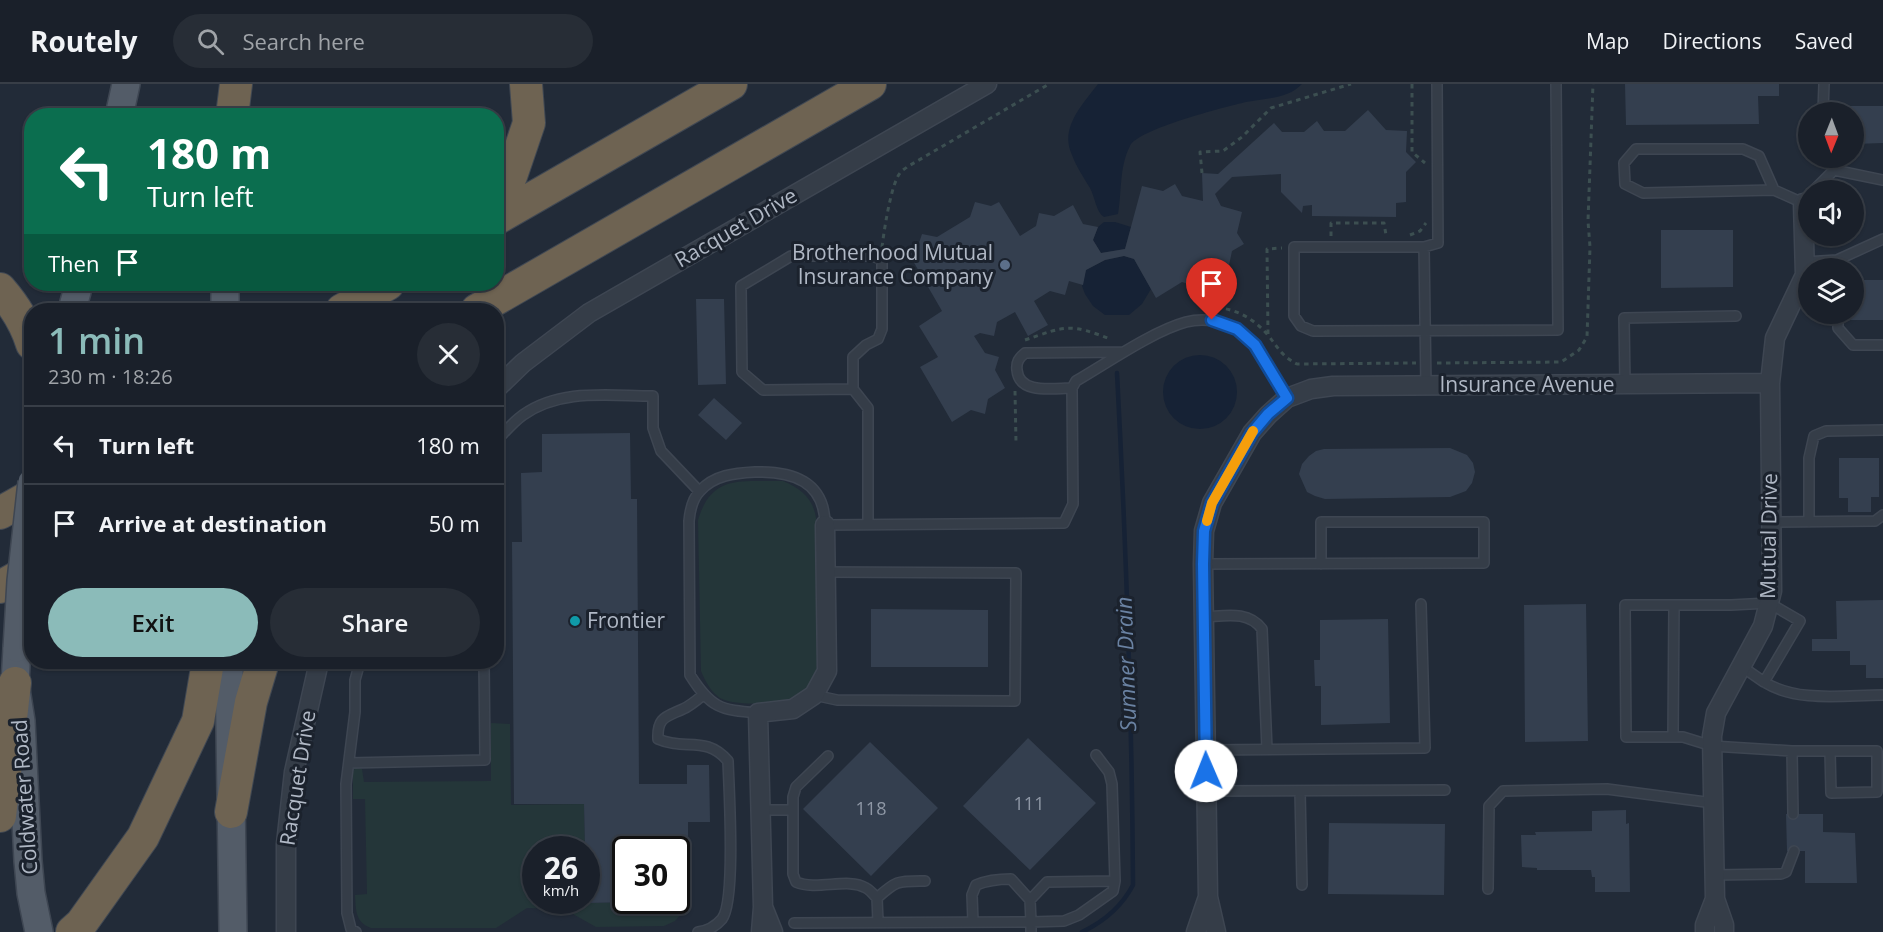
<!DOCTYPE html>
<html lang="en">
<head>
<meta charset="utf-8">
<style>
	:root { --surface:#1a202a; --page:#272d36; --text:#f1f3f6; --muted:#9fa3a8; --line:#383e47; --accent:#8bbbb9 }
	body { margin:0; font-family:"Open Sans",sans-serif; background:var(--page); color:var(--text); height:100vh; display:flex; flex-direction:column; font-size:22px; white-space:nowrap }
	* { box-sizing:border-box; margin:0 }
	p { font-size:20px; color:var(--muted) }
	.icon { flex:none; width:33px; height:33px; fill:none; stroke:currentColor; stroke-width:2; stroke-linecap:round; stroke-linejoin:round }
	.map { position:relative; flex:1; overflow:hidden }
	.side { position:absolute; left:24px; top:219px; width:480px; height:366px; display:flex; flex-direction:column; background:var(--surface); border-radius:24px; box-shadow:0 2px 4px #0004,0 0 0 2px var(--line) }
	.side>* { flex:none }
	.top-card { position:absolute; left:24px; top:24px; width:480px; height:183px; border-radius:24px; box-shadow:0 2px 4px #0004,0 0 0 2px var(--line); background:#0b6e4f; color:#fff; overflow:hidden }
	.needle { width:39px; rotate:181deg }
	.controls { position:absolute; left:1798px; top:18px; display:grid; gap:12px }
	.controls a { display:grid; place-items:center; width:66px; height:66px; border-radius:50%; background:var(--surface); box-shadow:0 2px 4px #0004,0 0 0 2px var(--line); font-size:30px }
	.speed { position:absolute; left:522px; top:752px; display:flex; gap:12px; font-size:30px; font-weight:700; text-align:center }
	.speed>* { display:grid; place-content:center; width:78px; height:78px; border-radius:50%; background:var(--surface); box-shadow:0 2px 4px #0004,0 0 0 2px var(--line); line-height:1 }
	.speed small { font-size:15px; font-weight:400 }
	.speed .limit { border:3px solid #111; border-radius:9px; background:#fff; color:#111 }
	.pin { position:absolute; display:grid; place-items:center; width:51px; height:51px; color:#fff; margin:-62px -26px; border-radius:50% 50% 50% 0; rotate:-45deg; box-shadow:0 0 6px #0007 }
	.pin .icon { rotate:45deg }
	.me { position:absolute; width:66px; margin:-33px; rotate:359deg; stroke-linejoin:round; filter:drop-shadow(0 0 4px #0008) }
	.turn { display:flex; align-items:center; gap:21px; height:126px; padding:0 24px; font-size:27px }
	.turn .icon { width:78px; height:78px; stroke-width:2.5 }
	.turn b { display:block; font-size:42px; line-height:51px }
	.then { display:flex; align-items:center; height:57px; padding:0 24px; background:#0003; gap:12px; font-size:22px }
	.round { display:grid; place-items:center; flex:none; width:63px; height:63px; border-radius:32px; background:var(--page) }
	.headline { display:flex; align-items:center; justify-content:space-between; height:102px; padding:0 24px }
	h1 { font-size:36px; font-weight:600; line-height:45px; color:var(--accent) }
	.button { display:flex; gap:12px; margin-top:auto; padding:12px 24px }
	.button a { flex:1; height:69px; border-radius:36px; background:var(--accent); color:#111; font-size:24px; font-weight:600; line-height:69px; text-align:center }
	.button a+a { background:var(--page); color:var(--text) }
	ul { padding:0; list-style:none }
	li { display:flex; align-items:center; gap:18px; height:78px; padding:0 24px; border-top:2px solid var(--line) }
	li div { flex:1 }
	li b { display:block; font-size:22px }
	li em { font-style:normal }
	header { display:flex; align-items:center; gap:36px; box-sizing:border-box; height:84px; padding:0 30px; background:var(--surface); border-bottom:2px solid var(--line) }
	header strong { font-size:28px }
	nav { display:flex; gap:33px; margin-inline-start:auto; font-size:21px }
	.search { width:420px; height:54px; background:var(--page); display:flex; align-items:center; gap:15px; box-sizing:border-box; padding:0 21px; border-radius:33px; color:var(--muted); font-size:22px }
	.map>svg:first-child { display:block }
</style>
</head>
<body>
<header>
<strong>Routely</strong>
<div class="search"><svg class="icon" aria-label="search" viewBox="0 0 24 24"><circle cx="10" cy="10" r="6"/><path d="M15 15l6 6"/></svg>Search here</div>
<nav><a>Map</a><a>Directions</a><a>Saved</a></nav>
</header>
<div class="map">
<svg width="1883" height="848" viewBox="0 0 1883 848">
	<rect width="100%" height="100%" fill="#222b38"/>
	<path fill="#243639" d="M783 397C801 405 813 414 816 434L817 586C813 595 810 603 802 609 788 621 736 623 720 614 711 608 705 597 701 587L698 436C712 389 742 398 783 397Z
		M491 639 510 640 511 721 584 720 585 765H536V816H585L586 819 682 817V829L675 837 664 842 596 843 564 825 527 824 496 844H371C355 838 356 826 355 811L367 810 365 715H353V688L355 684 362 685 364 698 491 697Z"/>
	<path fill="#162235" d="M1098 0H1302C1288 15 1265 14 1246 18 1225 23 1138 45 1130 62 1119 83 1122 108 1118 130L1104 133C1096 128 1095 113 1090 104 1084 94 1076 82 1072 71 1059 44 1083 20 1098 0Z
		M1104 138H1115L1131 143 1125 165 1101 169 1093 156 1098 143Z
		M1124 172 1134 175 1151 205 1142 220 1129 231H1105L1093 222 1085 210 1082 202 1086 186 1105 176Z
		M1163 308a37 37 0 1 1 74 0a37 37 0 1 1-74 0Z"/>
	<g fill="none" stroke-linecap="round" stroke-linejoin="round">
		<path stroke="#162235" stroke-width="4.5" d="M1082 848C1103 838 1122 822 1133 801 1132 630 1126 459 1117 289"/>
	</g>
	<path fill="#343f4f" d="M1625 0H1779V12H1758L1759 40 1626 41Z
		M1835 22H1883V59L1854 60V28H1835Z
		M1368 26 1386 46 1407 47 1406 68 1416 78 1406 88V118L1396 119V133L1312 132V121L1303 122 1302 129 1281 108V90L1232 93 1215 110 1221 122 1242 128 1237 149 1244 160 1232 167 1223 210 1182 198 1156 214 1134 175 1124 172 1105 176 1086 186 1083 201 1069 197 1065 211 1050 207 1034 217 1048 241 1028 252 1015 228 997 238 994 252 980 249 974 252 985 269 999 273 995 286 1005 304 988 315 985 330 971 326 952 338 920 283 938 273 919 242 942 227 909 170 917 165 922 150 937 153 970 133 975 118 991 122 999 118 1020 152 1036 142 1039 129 1054 132 1073 121 1083 140 1098 143 1093 156 1101 169 1125 165 1142 102 1163 107 1175 100 1182 112 1203 117 1202 89 1218 90 1274 39 1282 48H1304L1317 37 1324 47H1345Z
		M1661 146H1733V203L1661 204Z
		M1854 196H1883V236H1851V230H1854Z
		M696 215H724L726 300 698 301Z
		M714 314 742 339 726 356 698 331Z
		M630 349 631 415H637L639 700H687V681H709L710 738H688V763L626 765V816H640V818L585 819 586 765H585L584 720H514L512 458H522L521 389 542 388V350Z
		M1450 364 1467 371 1473 379 1475 388 1472 399 1466 407 1450 413 1325 415 1315 412 1307 408 1299 390 1302 380 1309 372 1316 367 1324 365Z
		M1839 374H1879V413H1871V428H1848V414H1839Z
		M1883 516V594H1866V581H1850V567H1812V555H1837L1836 517Z
		M1586 520 1588 657 1525 658 1524 521Z
		M871 525 988 526V583H871Z
		M1388 535 1390 639 1321 641V602H1315L1314 576H1320V536Z
		M1028 654 1096 719 1030 786 963 722Z
		M870 658 938 724 871 792 803 725Z
		M1626 726V740L1629 739 1630 808H1595V793H1592L1591 786H1537V784L1522 783 1521 751H1536L1535 748 1592 747V727Z
		M1786 730H1823V748L1855 749 1857 799H1805V767H1787Z
		M1329 739 1445 740 1444 811 1328 810Z"/>
	<g fill="none" stroke-linecap="round" stroke-linejoin="round">
		<defs>
			<path id="service" d="M1437 0 1438 159 1424 163H1294V232L1301 242 1313 247 1558 246 1556 0
				M1823 28 1824 0
				M1828 74 1834 86
				M1834 86 1883 96
				M1774 106 1759 72 1743 65H1636L1624 79 1625 100 1643 109 1774 106 1803 119 1809 112
				M1814 106 1834 86
				M1424 163 1426 302
				M1805 178 1837 176 1883 155
				M1838 230V244L1853 261H1883
				M1625 300 1624 234 1736 232
				M1072 304C1054 304 1019 311 1017 286 1016 278 1019 274 1025 269L1123 268
				M853 305V273L866 261 878 255 882 245V175L870 172H791L741 202 742 288 763 306 853 305 868 324V440
				M496 357C505 348 513 338 523 331 561 304 609 312 653 312V344L661 367 699 407
				M1771 438 1875 437 1883 431
				M1809 438V374L1814 352 1826 347 1883 346
				M1203 480 1484 479V438H1321V480
				M1204 533C1225 532 1248 526 1262 545L1267 665
				M1741 582 1764 598 1800 537 1769 519 1731 521H1625L1626 653H1683L1712 662 1792 667H1877V708L1831 709 1830 667
				M1764 598C1798 619 1844 611 1883 611
				M814 611 837 616 1015 617 1016 489 826 488
				M758 629C720 626 711 624 690 591L689 437C690 426 692 415 700 407 714 391 735 389 755 388 792 387 825 397 825 441L1064 439 1073 420 1072 304 1076 297C1107 279 1153 247 1186 238 1202 234 1226 236 1239 247 1261 264 1273 291 1287 314
				M1673 653 1674 521
				M1206 666 1425 664 1421 520
				M1792 667 1793 730
				M828 672 796 703 793 713V790L796 798C817 807 848 793 866 804 870 806 874 811 877 814L878 838
				M349 679 485 676 484 578
				M1206 707 1445 706
				M1300 707 1302 801
				M760 726H793
				M1714 791 1781 790 1786 788 1794 767
				M1488 805 1489 722 1503 707 1607 705 1713 719
				M877 814C897 796 898 797 925 797
				M1030 816 1047 798 1115 797
				M794 839 1031 838 1030 816 1011 795C998 795 988 796 976 801L972 811 973 838
				M356 848 351 845 347 829 346 700 355 628V596L360 578
				M698 848C707 847 715 843 722 835 736 817 729 706 728 677 706 651 685 667 658 655 657 633 666 633 683 625 690 622 697 616 703 611
				M1031 848V838L1064 837 1079 831 1113 807 1115 797 1112 700 1109 688 1096 671"/>
			<path id="minor" d="M496 305 523 279 589 229 987 0
				M1208 813 1203 480 1204 447 1212 419 1252 349 1268 331 1287 314 1311 305 1333 302 1770 299
				M1715 815 1712 652 1716 629 1763 542 1772 507 1770 299 1775 254 1805 191 1803 119
				M763 823 758 629 793 625 814 611 827 587 825 441
				M286 848V760L294 688 319 578
				M761 848 763 823 773 848
				M1196 848 1208 813 1216 848
				M1705 848V841L1715 815 1724 841V848"/>
			<path id="primary" d="M119 32 126 0
				M225 200V226
				M72 226 79 200
				M17 564 15 599 21 637 28 777 31 809 39 848
				M229 578 233 848"/>
			<path id="motorway" d="M232 32 236 0
				M496 109 511 92 529 39 526 0
				M496 135 731 0
				M0 205C14 221 26 240 32 260
				M342 226 388 200
				M477 226 870 0
				M0 429 32 411
				M0 503 32 485
				M231 728 251 618 263 578
				M0 732 15 599
				M72 848 81 840 143 753 198 637 208 578"/>
		</defs>
		<use href="#service" stroke="#3e4652" stroke-width="12"/>
		<use href="#minor" stroke="#3e4652" stroke-width="21"/>
		<use href="#primary" stroke="#3e4652" stroke-width="30"/>
		<use href="#motorway" stroke="#404853" stroke-width="34"/>
		<path stroke="#3c4f51" stroke-width="3" stroke-dasharray="4.5 4.5" stroke-linecap="butt" d="M1412 0V68L1425 79
			M1202 89 1200 68 1223 67 1242 53 1271 24 1351 0
			M1410 151 1420 147 1426 139
			M1331 152V139H1384L1386 151
			M882 163C884 147 891 100 900 89 902 86 905 85 907 83L1049 0
			M1208 223C1232 223 1251 232 1267 250 1278 263 1281 272 1297 280L1416 279
			M1268 250 1267 165 1282 164
			M1025 256C1066 242 1069 239 1110 255
			M1437 279 1561 278 1579 266 1587 253 1590 163 1588 137 1593 0
			M1015 307 1016 359"/>
		<use href="#service" stroke="#353d48" stroke-width="9"/>
		<use href="#minor" stroke="#353d48" stroke-width="18"/>
		<use href="#primary" stroke="#535c68" stroke-width="27"/>
		<use href="#motorway" stroke="#6e6352" stroke-width="32"/>
		<defs>
			<path id="primary-bridge" d="M17 564 21 497 32 398"/>
		</defs>
		<use href="#primary-bridge" stroke="#3e4652" stroke-width="30" stroke-linecap="butt"/>
		<use href="#primary-bridge" stroke="#535c68" stroke-width="27"/>
	</g>
	<g fill="none" stroke-linecap="round" stroke-linejoin="round">
		<defs>
			<path id="route" d="M1206 687 1203 480 1204 447 1212 419 1252 349 1268 330 1287 314 1255 261 1237 245 1212 236"/>
		</defs>
		<use href="#route" stroke="#114b97" stroke-width="15"/>
		<use href="#route" stroke="#1a73e8" stroke-width="10"/>
		<path stroke="#f59e0b" stroke-width="10" d="M1207 437 1212 419 1253 347"/>
	</g>
	<circle fill="#5c6f8a" stroke="#1b222d" stroke-width="2" cx="1005" cy="181" r="6"/>
	<circle fill="#0f9aa8" stroke="#1b222d" stroke-width="2" cx="575" cy="537" r="6"/>
	<g text-anchor="middle" stroke-width="6" stroke-linejoin="round" paint-order="stroke">
		<g font-size="18" fill="#8f98a6">
			<text x="1029" y="726">111</text>
			<text x="871" y="731">118</text>
		</g>
		<g font-size="21" fill="#b0b8c5" stroke="#1b222d">
			<text transform="translate(736 144) rotate(-30)" y="7">Racquet Drive</text>
			<text x="1527" y="308">Insurance Avenue</text>
			<text transform="translate(1769 452) rotate(-89)" y="7">Mutual Drive</text>
			<text transform="translate(298 694) rotate(-81)" y="7">Racquet Drive</text>
			<text transform="translate(25 713) rotate(-94)" y="7">Coldwater Road</text>
		</g>
		<g font-size="21" fill="#b0b8c5" stroke="#1b222d" text-anchor="end">
			<text x="993" y="176">Brotherhood Mutual<tspan x="993" dy="24">Insurance Company</tspan></text>
			<text x="587" y="544" text-anchor="start">Frontier</text>
		</g>
		<g font-size="22" font-style="italic" fill="#6a82a2" stroke="#1b222d">
			<text transform="translate(1126 580) rotate(-92)" y="8">Sumner Drain</text>
		</g>
	</g>
</svg>
<div class="controls">
<a><svg class="needle" viewBox="-14 -14 28 28"><path d="M0-13l5 13h-10z" fill="#e53935"/><path d="M0 13l5-13h-10z" fill="#9fa3a8"/></svg></a>
<a><svg class="icon" aria-label="sound" viewBox="0 0 24 24"><path d="M4 9h4l5-4v14l-5-4H4zM17 9q2 3 0 6"/></svg></a>
<a><svg class="icon" aria-label="layers" viewBox="0 0 24 24"><path d="M12 4l9 5-9 5-9-5zM3 14l9 5 9-5"/></svg></a>
</div>
<div class="speed"><div>26<small>km/h</small></div><div class="limit">30</div></div>
<div class="pin" style="left:1212px;top:236px;background:#d93025"><svg class="icon" aria-label="arrive" viewBox="0 0 24 24"><path d="M6 21V4h12l-3 4 3 4H6"/></svg></div>
<svg class="me" style="left:1206px;top:687px" viewBox="-20 -20 40 40"><circle r="19" fill="#fff"/><path d="M0-13L10 11 0 6-10 11z" fill="#1a73e8"/></svg>
<div class="top-card">
<div class="turn"><svg class="icon" aria-label="left" viewBox="0 0 24 24"><path d="M17 20v-9H6M10 6l-5 5 5 5"/></svg><div><b>180 m</b>Turn left</div></div>
<div class="then">Then<svg class="icon" aria-label="arrive" viewBox="0 0 24 24"><path d="M6 21V4h12l-3 4 3 4H6"/></svg></div>
</div>
<section class="side">
<div class="headline"><div><h1>1 min</h1><p>230 m · 18:26</p></div><a class="round"><svg class="icon" aria-label="close" viewBox="0 0 24 24"><path d="M6 6l12 12M18 6L6 18"/></svg></a></div>
<ul>
<li><svg class="icon" aria-label="left" viewBox="0 0 24 24"><path d="M17 20v-9H6M10 6l-5 5 5 5"/></svg><div><b>Turn left</b></div><em>180 m</em></li>
<li><svg class="icon" aria-label="arrive" viewBox="0 0 24 24"><path d="M6 21V4h12l-3 4 3 4H6"/></svg><div><b>Arrive at destination</b></div><em>50 m</em></li>
</ul>
<div class="button"><a>Exit</a><a>Share</a></div>
</section>
</div>
</body>
</html>
